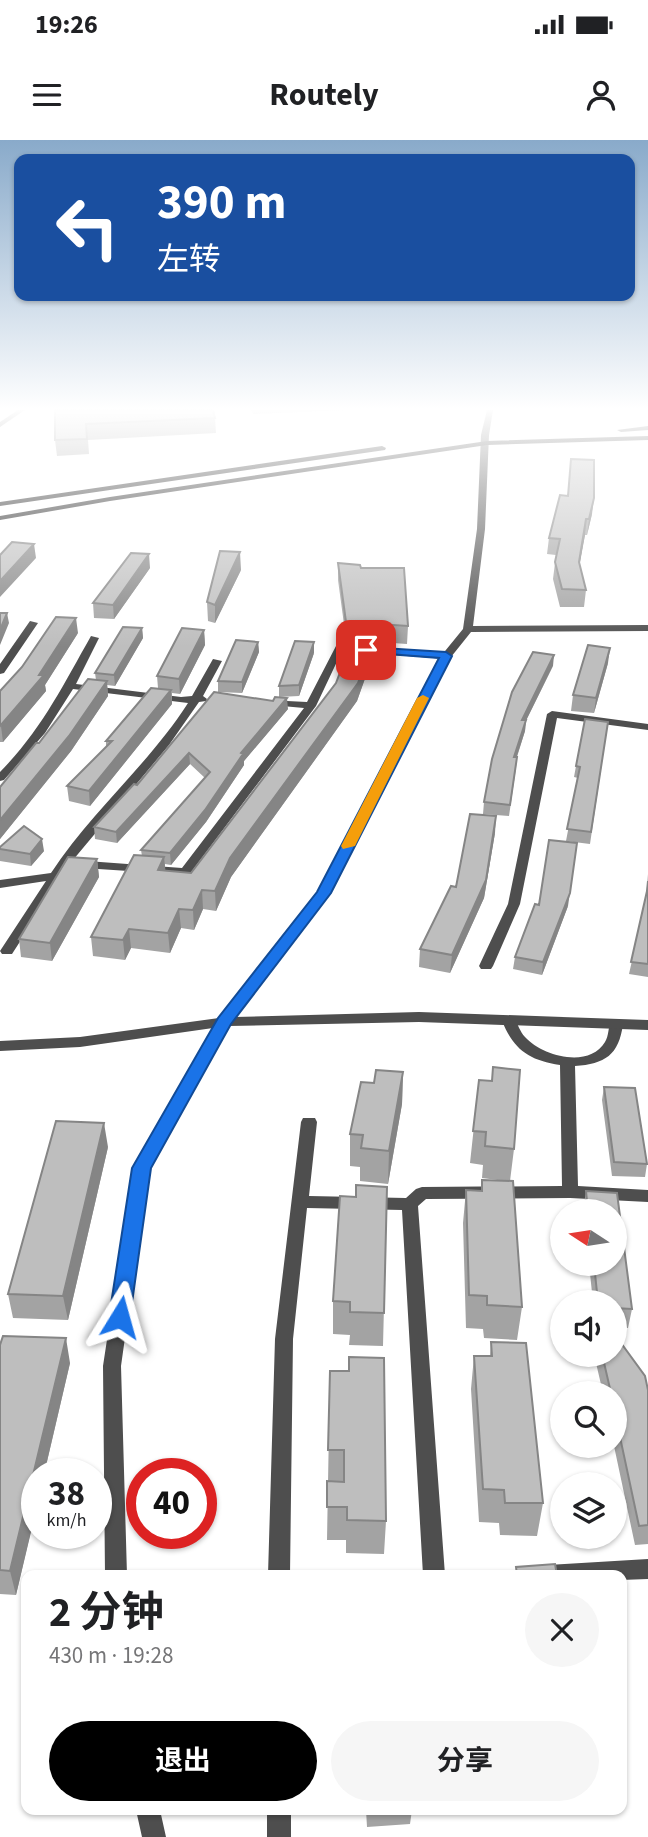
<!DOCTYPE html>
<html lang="zh">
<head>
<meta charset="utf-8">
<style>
	:root { --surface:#fff; --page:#f6f6f6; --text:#202124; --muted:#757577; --accent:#000 }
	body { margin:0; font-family:"Source Sans 3","Noto Sans SC",sans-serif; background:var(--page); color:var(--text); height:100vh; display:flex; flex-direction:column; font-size:26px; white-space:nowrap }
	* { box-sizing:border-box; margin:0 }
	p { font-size:23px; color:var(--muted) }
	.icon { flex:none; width:38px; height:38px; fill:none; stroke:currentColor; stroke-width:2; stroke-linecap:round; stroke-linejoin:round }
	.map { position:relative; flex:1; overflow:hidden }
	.drawer { position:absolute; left:21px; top:1430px; width:606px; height:245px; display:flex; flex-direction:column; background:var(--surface); border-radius:14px; box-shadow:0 2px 5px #0004 }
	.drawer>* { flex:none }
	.banner { position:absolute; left:14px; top:14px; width:621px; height:147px; border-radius:14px; box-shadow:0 2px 5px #0004; background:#1a4fa0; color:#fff; overflow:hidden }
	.needle { width:46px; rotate:282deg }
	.tools { position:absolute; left:550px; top:1059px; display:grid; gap:14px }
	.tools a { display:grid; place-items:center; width:77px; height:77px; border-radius:50%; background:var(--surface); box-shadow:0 2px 5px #0004; font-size:35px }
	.speed { position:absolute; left:21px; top:1318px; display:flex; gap:14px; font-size:35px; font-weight:700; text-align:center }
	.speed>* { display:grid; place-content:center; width:91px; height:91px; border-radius:50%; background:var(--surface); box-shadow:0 2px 5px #0004; line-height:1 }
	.speed small { font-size:18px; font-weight:400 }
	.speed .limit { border:10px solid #d22; background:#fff; color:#111 }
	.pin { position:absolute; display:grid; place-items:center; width:60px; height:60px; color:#fff; margin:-30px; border-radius:14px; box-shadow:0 4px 10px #0006 }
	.me { position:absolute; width:77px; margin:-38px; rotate:8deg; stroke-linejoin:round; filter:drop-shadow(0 0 5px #0008) }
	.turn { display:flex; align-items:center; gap:24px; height:147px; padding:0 28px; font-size:32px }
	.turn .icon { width:91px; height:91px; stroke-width:2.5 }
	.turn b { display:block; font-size:49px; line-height:60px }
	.round { display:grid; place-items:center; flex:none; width:74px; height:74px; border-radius:37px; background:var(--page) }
	.headline { display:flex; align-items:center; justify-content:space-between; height:119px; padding:0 28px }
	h1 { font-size:42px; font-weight:700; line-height:52px }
	.action { display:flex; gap:14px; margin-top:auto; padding:14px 28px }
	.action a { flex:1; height:80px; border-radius:42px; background:var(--accent); color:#fff; font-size:28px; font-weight:700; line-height:80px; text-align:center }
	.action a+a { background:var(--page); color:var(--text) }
	.status { display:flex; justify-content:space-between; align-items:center; height:49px; padding:0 35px; background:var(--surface); direction:ltr }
	.status svg { height:19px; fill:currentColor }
	header { display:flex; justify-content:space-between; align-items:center; height:91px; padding:0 28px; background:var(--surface); font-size:32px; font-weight:700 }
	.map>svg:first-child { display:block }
</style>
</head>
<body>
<div class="status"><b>19:26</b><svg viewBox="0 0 49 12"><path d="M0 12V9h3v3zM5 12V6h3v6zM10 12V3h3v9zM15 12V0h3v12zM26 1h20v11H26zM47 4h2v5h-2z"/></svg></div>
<header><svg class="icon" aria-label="menu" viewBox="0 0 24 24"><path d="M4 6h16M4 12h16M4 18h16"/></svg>Routely<svg class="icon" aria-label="person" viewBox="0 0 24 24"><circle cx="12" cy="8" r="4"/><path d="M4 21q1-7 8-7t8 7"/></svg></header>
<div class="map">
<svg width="648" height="1697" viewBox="0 0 648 1697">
	<rect width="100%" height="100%" fill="#fff"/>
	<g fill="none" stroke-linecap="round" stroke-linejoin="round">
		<path fill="#4e4e4e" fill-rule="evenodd" d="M30 481 38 483 4 533 0 534V524Z
			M91 496 99 498 76 544 181 557 192 556 213 519 222 521 203 556 207 559 206 561 199 562 169 605 73 720 182 728 304 568 271 565 266 562 267 560 307 562 336 506 446 513 451 516 446 519 342 511 316 566 189 735 68 727 12 814H2L0 811 46 741 0 748V740L51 733C91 672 149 624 188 563L73 549 45 593 4 640 0 641V632C42 589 62 547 91 496Z
			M552 571 648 584V590L557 578 520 764 493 826 491 829H481L479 826 508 764 547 574Z
			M509 876 514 878C518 884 520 892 525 897 542 916 589 929 605 902 609 896 608 887 611 881H621L623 884C619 915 605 924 575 926L578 1046 648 1050V1062L570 1058 426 1059 418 1066 445 1435H423L402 1070 307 1068 293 1199 290 1435H268L275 1199 301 982 303 978H315L317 982 309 1056 406 1058 416 1049 422 1047 562 1046 560 925C529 920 514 910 502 881Z
			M648 1419V1439L621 1440V1435H537L540 1428 548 1425Z
			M267 1670H291V1697H267Z"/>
		<path fill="#4e4e4e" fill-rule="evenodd" d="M18 270H25L0 287V282Z
			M487 270H493L489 295 485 389 473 486 648 485V491L471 492 451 517 330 753 235 877 419 872 648 880V890L419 882 229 886 149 1028 121 1226 127 1435H105L103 1226 133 1028 213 888 80 907 0 911V901L80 897 219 878 318 752 441 516 463 489 477 389 481 295Z
			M136 1670H160L166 1697H142Z"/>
		<path fill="#1b1b1b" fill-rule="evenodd" d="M648 286V290L621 292 617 290Z
			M648 296V300L487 305 110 361 0 380V376L110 357 487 301Z
			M382 306 386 308 385 310 0 366V362Z"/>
	</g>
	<path fill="#a3a3a3" d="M55 270 215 278 216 293 88 300 89 314 57 316 55 300Z
		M251 270H345L253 274Z
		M592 374 587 395H585L579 425 586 450 584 467H560L553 439 556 415 547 414 549 398Z
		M338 423 361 428 408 486 407 504 378 502 377 506H373V516L357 561 231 737 216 771 203 769 194 790 181 788 170 813 131 808 125 820 93 816 91 797 142 716 141 710 205 638 190 624 117 703 95 699 94 687 137 645 214 552 288 569 244 621V625L206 682 171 725 165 724V731L191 733 336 543 352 500 346 499 338 440Z
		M150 428 114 479 94 478 93 463Z
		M241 430 215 483 208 481 207 462Z
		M142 488 143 498 115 546 107 545 108 556 71 611 0 699V647L96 540 95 533Z
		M204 490 205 505 180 554 172 553V564L90 666 69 661 67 646 106 607V601L158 548 157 536Z
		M78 493 45 545 46 551 3 602H0V551Z
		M258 502 259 512 242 553 218 552V541Z
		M314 513 299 556 279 557V546Z
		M608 523 594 573 571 571 573 555Z
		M553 526 526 580 525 591 517 617 516 628 509 676 483 674 484 662Z
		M608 582 590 704 566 701 578 638 574 637 576 626Z
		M495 693 484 758 450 833 419 827 420 809 456 747Z
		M0 707 44 711 31 726 0 721Z
		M97 719 99 737 52 821 21 817 19 799Z
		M648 734V837L629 834 646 758Z
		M568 766 542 835 513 829 515 817Z
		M403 932 402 964 388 1044 360 1041V1027L350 1026V994L374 943Z
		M479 940 514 1009 510 1041 522 1167 517 1200 484 1198 483 1189 466 1188 463 1083 466 1050 481 1051 482 1040 505 1041 482 1038 483 1025 470 1023Z
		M604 947 647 1024 645 1037 612 1036 602 960Z
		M108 1007 68 1180 13 1178 8 1154Z
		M387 1047 383 1206 349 1205 350 1195 333 1194V1161Z
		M586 1051 617 1053 632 1169 628 1188H614V1162H593L589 1124H614V1071H583Z
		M491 1202 543 1363 537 1396 500 1395 499 1383 479 1382 471 1249 474 1216H490Z
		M0 1205 70 1223 16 1455 0 1454Z
		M598 1214H614L648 1250V1404L635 1405 614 1306V1253H603L596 1223Z
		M330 1231 386 1381 384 1414 346 1413V1400H327Z
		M342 1670H364L343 1671Z
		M366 1670H412L410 1684 367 1687Z
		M545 1670H587L546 1672Z"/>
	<path fill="#858585" d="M594 358 592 374 587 395 589 379Z
		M586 379 585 395 577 439 579 422Z
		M34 404 36 418 0 457V441Z
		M240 412 241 430 215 483V465Z
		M149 414 150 428 114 479 113 465Z
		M7 473 9 483 0 505V490Z
		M76 478 78 493 45 545 46 551 3 602 1 586 39 535Z
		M379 484 378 502 377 506V488Z
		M142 488 143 498 115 546 114 535Z
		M204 490 205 505 180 554 179 539Z
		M374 500 373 516 357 561 231 737 216 771 215 751 230 718Z
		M258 502 259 512 242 553V542Z
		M314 502V513L299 556V545Z
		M610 508 608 523 594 573 596 558Z
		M554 515 553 526 521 591 522 580Z
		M107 541 108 556 71 611 0 699V680Z
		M171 550 172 564 90 666 89 651Z
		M287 558 288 569 244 621V625L206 682 171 725 170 713 241 613Z
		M526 580 525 591 513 628 514 617Z
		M189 613 190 624 117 703 116 692Z
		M496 676 495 693 484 758 450 833 452 815Z
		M42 699 44 711 31 726 30 714Z
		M577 703 568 766 542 835 543 822Z
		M164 717 166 736 158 730Z
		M97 719 99 737 52 821 50 803Z
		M202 750 203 769 194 790 193 770Z
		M179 769 181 788 170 813 168 793Z
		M129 789 131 808 125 820 123 800Z
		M403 932 402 964 388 1044 389 1011Z
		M104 983 108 1007 68 1180 63 1156Z
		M66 1198 70 1223 44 1334H37V1367L16 1455 10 1431Z"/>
	<path fill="#bebebe" stroke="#858585" stroke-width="2" d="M55 270H213L215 278 86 284 87 299 55 300Z
		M571 319 594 320V358L589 379H586L579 422 586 450 562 449 555 422 560 399 549 398 560 355 568 356Z
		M12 402 34 404 0 441V415Z
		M220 411 240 412 215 465 207 462Z
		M131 413 149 414 113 465 93 463Z
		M338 423 360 425 361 428H404L408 486 379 484 377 488 357 487 359 483 346 482Z
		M0 473H7L0 490Z
		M56 477 76 478 39 535H44L0 586V551L22 527Z
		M123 487 142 488 114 535 95 533Z
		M182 488 204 490 179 539 157 536Z
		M353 498 374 500 358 543 230 718 215 751 202 750 193 770 179 769 168 793 129 789 123 800 91 797 134 715 164 717 158 730 191 733 336 543Z
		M236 500 258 502 242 542 218 541Z
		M295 501 314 502 299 545 279 546Z
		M588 505 610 508 596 558 573 555Z
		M533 512 554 515 522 580H526L514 617H517L510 665 484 662 492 619 512 552Z
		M88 539 107 541 69 596 0 680V647L36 603H39Z
		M151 548 171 550 89 651 67 646 112 601H106Z
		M214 552 273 561 275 557 287 558 241 613 243 614 205 670 170 713 141 710 210 632 189 613 116 692 94 687 134 644 137 645Z
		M585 579 608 582 591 692 567 689 580 627 576 626Z
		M470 674 496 676 486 740 452 815 420 809 451 746 456 747Z
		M24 686 42 699 30 714 0 709V707Z
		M549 700 577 703 570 753 543 822 515 817 535 764 539 765Z
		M68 717 97 719 50 803 19 799Z
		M648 741V824L631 822 647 751Z
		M493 927 520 930 514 1009 485 1006 486 992 473 991 479 940 492 941Z
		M376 930 403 932 389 1011 361 1008 363 995 350 994 361 942 374 943Z
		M604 947 635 948 647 1024 614 1022Z
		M56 981 104 983 63 1156 8 1154Z
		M482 1040 513 1041 522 1167 487 1165V1156L469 1155 466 1050 482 1051Z
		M356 1045 387 1047 384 1173 350 1172V1162L333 1161 340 1056 356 1057Z
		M586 1051 617 1053 632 1169 614 1168V1162H598L594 1124H614V1071H588Z
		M3 1196 66 1198 10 1431 0 1430V1205Z
		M491 1202 526 1203 543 1363H505L504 1350 483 1349 474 1216H492Z
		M614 1203H621L645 1236 648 1250V1385L639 1386 614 1269V1253H611L602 1214H614Z
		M349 1217 384 1218 386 1381 347 1380V1367H327V1341L344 1342V1310H328L330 1231H349Z
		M555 1424 557 1435H517L516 1427Z"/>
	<linearGradient id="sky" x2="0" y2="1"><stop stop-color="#89aaca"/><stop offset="0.53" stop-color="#fff"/><stop offset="1" stop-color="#fff" stop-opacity="0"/></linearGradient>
	<rect width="648" height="507" fill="url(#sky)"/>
	<path fill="#1a73e8" stroke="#114b97" stroke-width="2" d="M366 507 446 512 452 516 331 753 231 884 151 1028 130 1177 127 1183H112L109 1177 132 1028 218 878 317 752 439 518 362 512 361 510Z"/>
	<path fill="#f59e0b" d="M423 555 429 558 355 706 343 709 341 706 417 558Z"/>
</svg>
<div class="tools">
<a><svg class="needle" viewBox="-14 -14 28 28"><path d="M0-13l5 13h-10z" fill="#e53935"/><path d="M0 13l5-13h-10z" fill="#757577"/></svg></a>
<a><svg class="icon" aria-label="sound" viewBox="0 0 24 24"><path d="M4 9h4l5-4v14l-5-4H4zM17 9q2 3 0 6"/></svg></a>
<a><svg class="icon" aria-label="search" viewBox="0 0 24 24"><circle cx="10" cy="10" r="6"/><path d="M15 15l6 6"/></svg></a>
<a><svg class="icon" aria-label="layers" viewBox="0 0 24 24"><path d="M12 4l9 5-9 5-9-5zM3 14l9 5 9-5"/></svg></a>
</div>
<div class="speed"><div>38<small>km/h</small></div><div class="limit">40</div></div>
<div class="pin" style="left:366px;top:510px;background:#d93025"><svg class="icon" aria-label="arrive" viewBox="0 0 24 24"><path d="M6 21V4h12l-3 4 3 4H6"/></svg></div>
<svg class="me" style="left:120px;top:1177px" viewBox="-20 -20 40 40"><path d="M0-17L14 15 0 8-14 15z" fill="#1a73e8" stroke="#fff" stroke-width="4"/></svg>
<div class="banner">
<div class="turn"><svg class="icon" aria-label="left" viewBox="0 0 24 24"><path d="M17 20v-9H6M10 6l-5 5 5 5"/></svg><div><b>390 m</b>左转</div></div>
</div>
<section class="drawer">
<div class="headline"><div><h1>2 分钟</h1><p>430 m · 19:28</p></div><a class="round"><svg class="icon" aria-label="close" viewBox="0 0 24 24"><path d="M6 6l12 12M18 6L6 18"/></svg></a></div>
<div class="action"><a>退出</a><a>分享</a></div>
</section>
</div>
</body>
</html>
